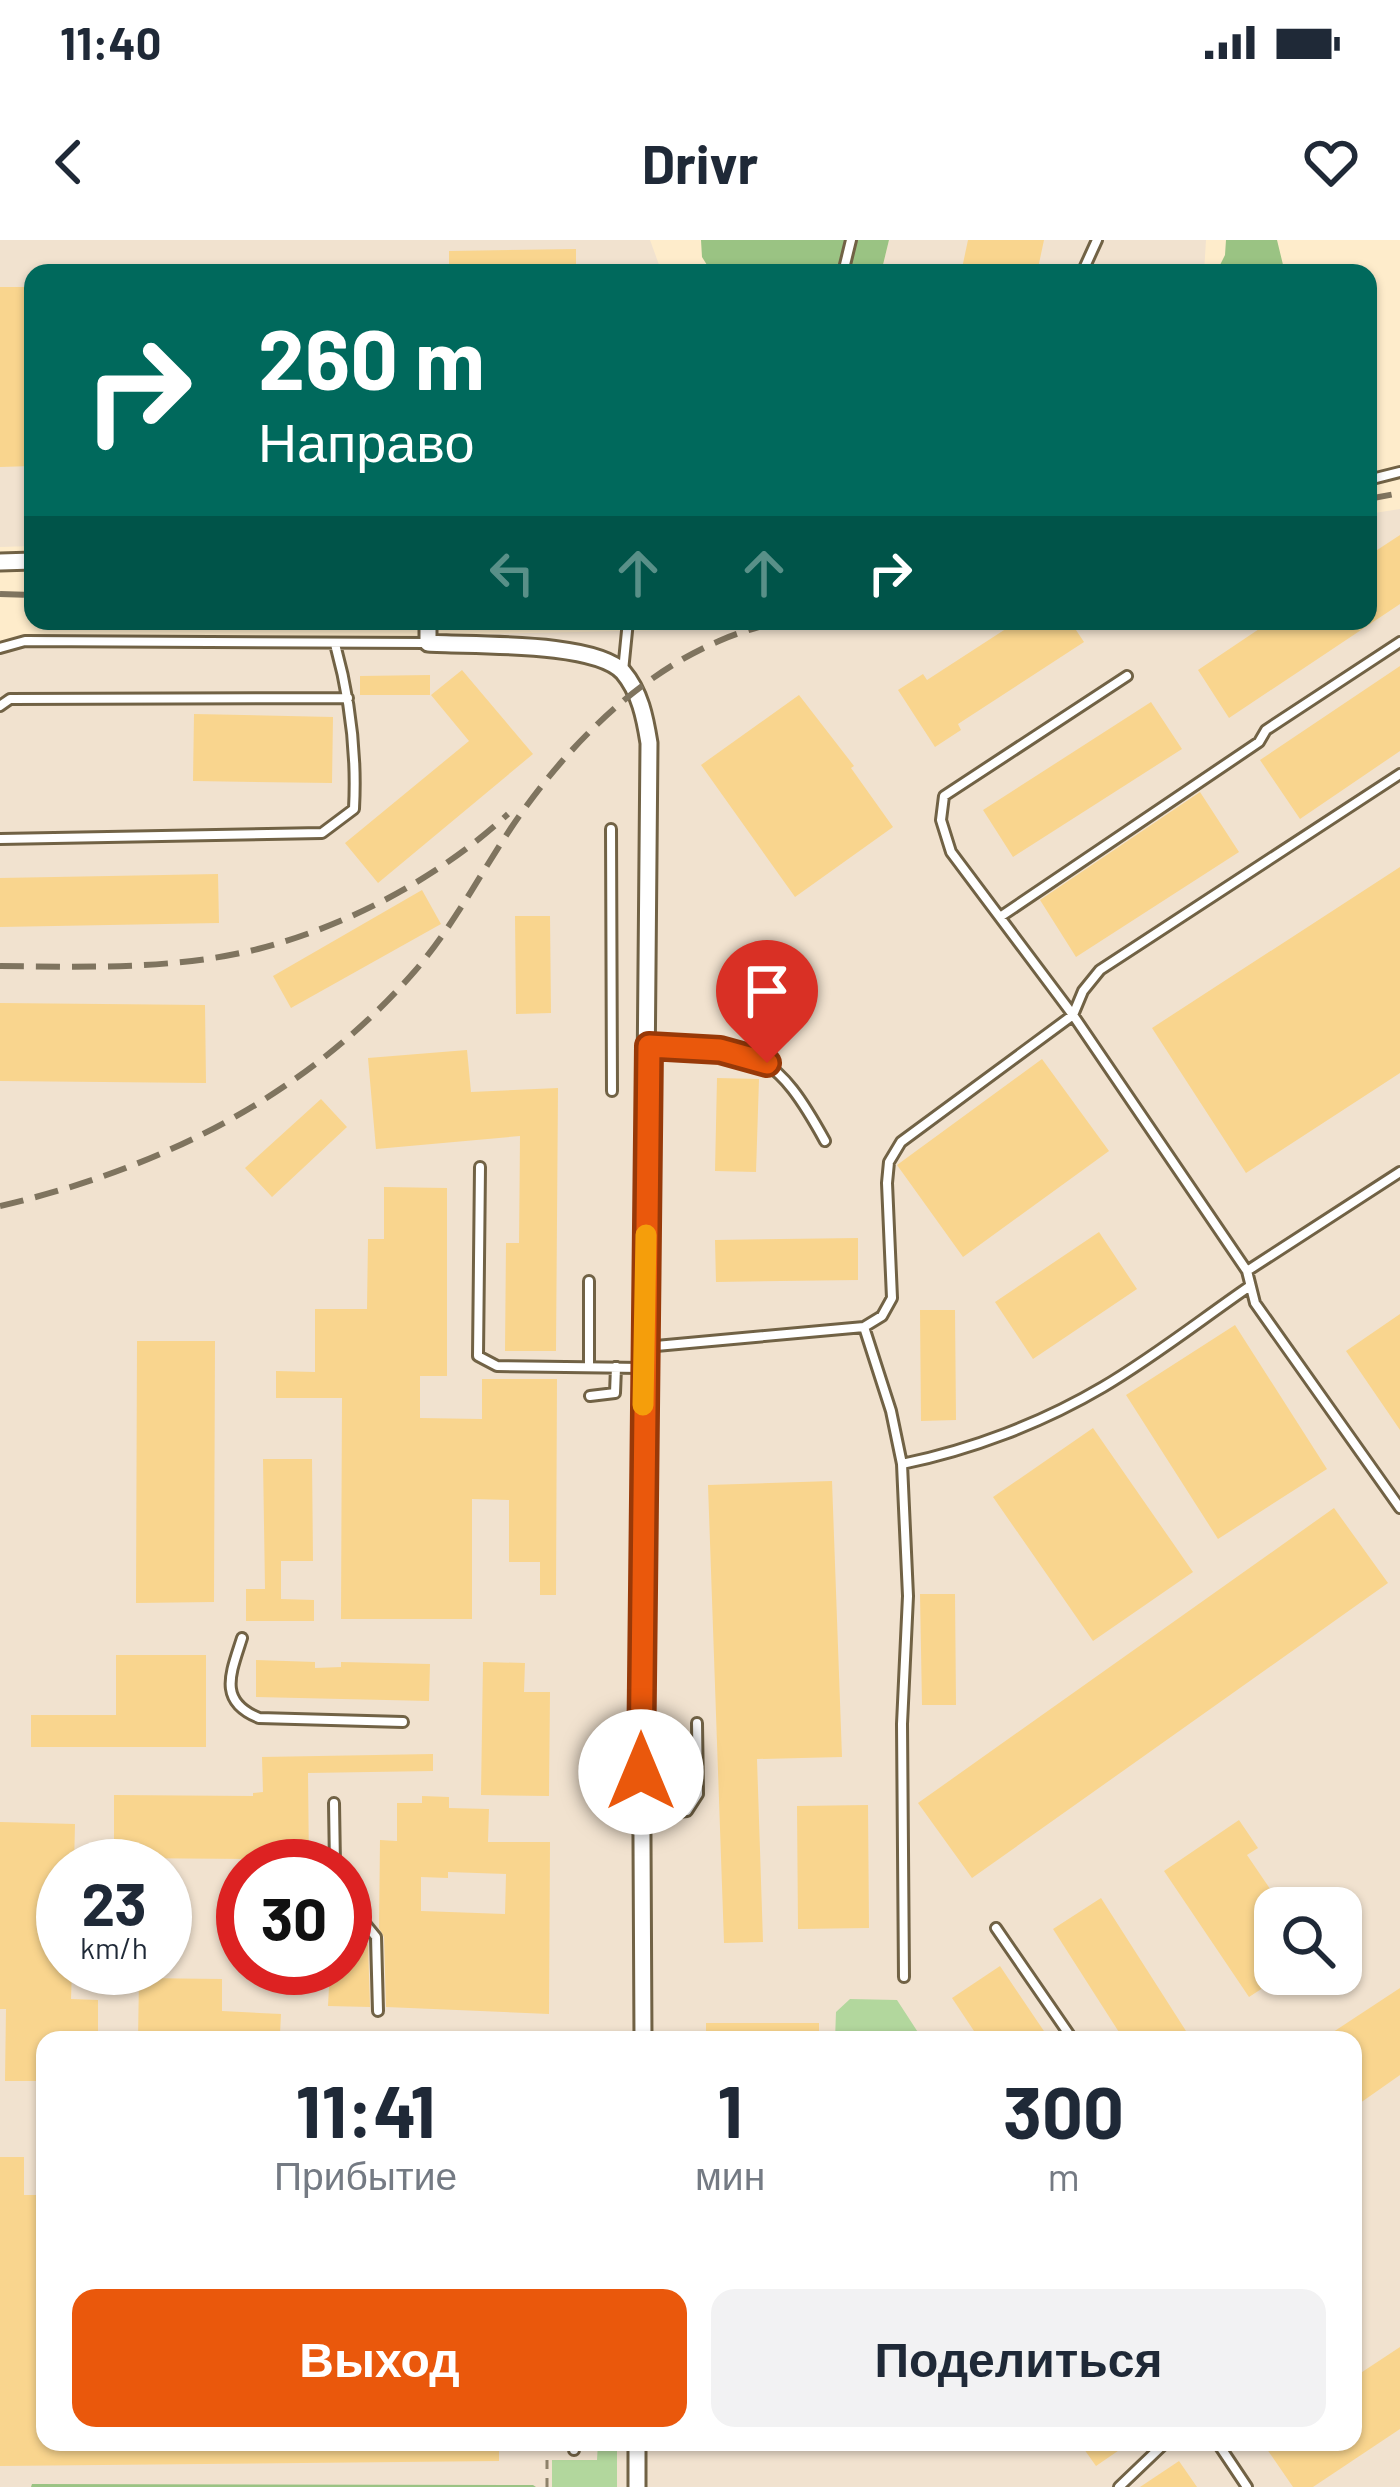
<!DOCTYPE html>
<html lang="ru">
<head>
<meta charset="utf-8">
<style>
	:root { --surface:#fff; --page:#f2f2f3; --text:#1f2937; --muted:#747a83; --accent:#ea580c }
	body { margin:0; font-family:Barlow,sans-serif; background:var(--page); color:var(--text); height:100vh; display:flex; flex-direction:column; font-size:45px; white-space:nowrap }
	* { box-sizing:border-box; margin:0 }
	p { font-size:39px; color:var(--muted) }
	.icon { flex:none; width:66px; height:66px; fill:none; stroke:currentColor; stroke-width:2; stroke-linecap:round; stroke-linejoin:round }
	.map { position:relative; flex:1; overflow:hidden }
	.details { position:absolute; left:36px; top:1791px; width:1326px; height:420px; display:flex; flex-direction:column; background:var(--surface); border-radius:24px; box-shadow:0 3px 9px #0004 }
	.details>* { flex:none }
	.banner { position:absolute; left:24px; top:24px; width:1353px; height:366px; border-radius:24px; box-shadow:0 3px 9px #0004; background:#00695c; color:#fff; overflow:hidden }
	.controls { position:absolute; left:1254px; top:1647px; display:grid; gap:24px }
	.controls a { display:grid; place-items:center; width:108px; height:108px; border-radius:24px; background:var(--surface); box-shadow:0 3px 9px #0004; font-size:60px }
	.speed { position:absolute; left:36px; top:1599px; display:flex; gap:24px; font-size:60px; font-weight:700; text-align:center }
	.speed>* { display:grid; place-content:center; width:156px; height:156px; border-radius:50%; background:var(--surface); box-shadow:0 3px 9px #0004; line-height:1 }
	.speed small { font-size:30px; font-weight:400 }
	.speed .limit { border:18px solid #d22; background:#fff; color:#111 }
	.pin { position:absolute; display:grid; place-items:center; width:102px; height:102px; color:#fff; margin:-123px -51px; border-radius:50% 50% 50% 0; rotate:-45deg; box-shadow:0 0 12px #0007 }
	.pin .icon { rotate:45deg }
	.me { position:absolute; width:132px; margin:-66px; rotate:0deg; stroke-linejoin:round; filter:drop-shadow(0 0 9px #0008) }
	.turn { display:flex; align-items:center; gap:42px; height:252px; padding:0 36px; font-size:54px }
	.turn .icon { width:156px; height:156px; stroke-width:2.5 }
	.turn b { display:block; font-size:84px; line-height:102px }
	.lanes { display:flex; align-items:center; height:114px; padding:0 36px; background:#0003; justify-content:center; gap:60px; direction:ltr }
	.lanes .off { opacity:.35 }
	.eta { display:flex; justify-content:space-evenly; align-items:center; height:204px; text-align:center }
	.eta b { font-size:72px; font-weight:700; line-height:84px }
	.button { display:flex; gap:24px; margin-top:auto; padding:24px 36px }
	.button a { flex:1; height:138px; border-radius:24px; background:var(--accent); color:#fff; font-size:48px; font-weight:700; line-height:138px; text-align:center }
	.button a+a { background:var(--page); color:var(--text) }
	.status { display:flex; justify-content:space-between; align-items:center; height:84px; padding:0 60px; background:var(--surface); direction:ltr }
	.status svg { height:33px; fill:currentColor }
	header { display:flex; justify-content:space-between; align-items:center; height:156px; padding:0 36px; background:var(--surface); font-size:54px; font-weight:700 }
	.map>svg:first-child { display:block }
</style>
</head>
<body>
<div class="status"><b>11:40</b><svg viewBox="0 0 49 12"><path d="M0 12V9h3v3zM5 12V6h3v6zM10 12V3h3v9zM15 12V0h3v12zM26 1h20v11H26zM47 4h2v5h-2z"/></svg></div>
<header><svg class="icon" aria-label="back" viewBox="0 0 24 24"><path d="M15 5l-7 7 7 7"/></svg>Drivr<svg class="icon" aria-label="heart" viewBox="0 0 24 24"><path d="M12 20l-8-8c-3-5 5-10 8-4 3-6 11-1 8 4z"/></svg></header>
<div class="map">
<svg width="1400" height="2247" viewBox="0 0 1400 2247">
	<rect width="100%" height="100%" fill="#feeccb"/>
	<path fill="#f1e2cf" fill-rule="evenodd" d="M0 0H650L662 33H33V306L0 307Z
		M889 0H1206L1204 33H881Z
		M1400 269V2247H0V405L712 389 757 381H1368V274ZM63 1626H165V1728H63ZM243 1626H345V1728H243ZM1275 1668H1341V1734H1275ZM45 1800H1353V2202H45Z"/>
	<path fill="#b2d79d" d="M850 1759 897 1760 923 1800H835L836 1772Z
		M598 2202H617V2247H552V2220H597Z"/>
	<path fill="#9ac383" d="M701 0H889L881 33H712L702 17Z
		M1226 0H1277L1285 33H1216L1225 15Z
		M32 2244 533 2245 536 2247H31Z"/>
	<path fill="#f9d58e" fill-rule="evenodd" d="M968 0H1044L1037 33H961Z
		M576 9V33H449V11Z
		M0 47H33V226L0 227Z
		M1400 295V364L1229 478 1198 430 1271 381H1368V316Z
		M1018 381H1070L1084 402 958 484 961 490 935 507 898 450 923 434 927 440Z
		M1400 426V511L1300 579 1260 520Z
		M462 430 533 514 378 643 345 603 469 501 431 455Z
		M430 435V455H360V436Z
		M799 455 854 526 851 528 893 587 795 657 701 525Z
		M1151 462 1182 509 1013 617 983 570Z
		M194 474 333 477 332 543 193 541Z
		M1200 552 1239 612 1076 717 1040 660Z
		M1400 627V833L1246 933 1152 788Z
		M218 634 219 683 0 687V638Z
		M422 650 441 684 291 768 273 736Z
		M515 676H550L551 773 516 774Z
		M0 763 205 765 206 843 0 841Z
		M467 810 471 852 558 848 556 1111H505L506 1003H519L520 896 376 909 368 818Z
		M1042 819 1109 911 963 1017 897 925Z
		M717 838 759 839 756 932 715 931Z
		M321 859 347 887 272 957 245 928Z
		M384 947 447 948V1136H420V1178L482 1179V1139H557L556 1355H540V1322H509V1260L472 1259V1379H341L342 1158H276V1131L315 1132V1069H367L368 999H384Z
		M1099 992 1137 1049 1033 1119 995 1062Z
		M858 998V1040L716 1042 715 1000Z
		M920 1070H955L956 1180 921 1181Z
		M1400 1074V1190L1346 1111Z
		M1235 1085 1327 1229 1218 1299 1126 1155Z
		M137 1101H215L214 1362 136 1363Z
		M1093 1188 1193 1332 1093 1401 993 1257Z
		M263 1219H312L313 1321H281V1359L314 1360V1381H246V1349H265Z
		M832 1241 842 1517 757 1519 763 1702 724 1703 708 1245Z
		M1334 1268 1388 1343 972 1638 918 1563Z
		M920 1354H955L956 1465H922Z
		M116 1415H206V1507H31V1475H116Z
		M256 1420 315 1422V1428L341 1427V1422L430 1424 429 1461 256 1457Z
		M483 1422 525 1423 524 1452H550L549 1556 481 1555Z
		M433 1514V1531L308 1533 309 1626H254V1619L114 1618V1555L253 1556V1553L263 1552 262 1517Z
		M422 1556 449 1557V1568L489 1569 488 1602H550L549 1774 386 1767 384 1697 379 1688 380 1600 397 1601V1563H422ZM448 1632 506 1634 505 1674 421 1671V1637L448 1638Z
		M868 1565 869 1688 798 1689 797 1566Z
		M1239 1580 1258 1608 1247 1615 1283 1668H1275V1740L1249 1757 1164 1631Z
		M0 1582 75 1584 74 1626H63V1728H72L71 1759 98 1760V1800H45V1841H5L6 1769H0Z
		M1101 1658 1186 1791 1171 1800H1124L1053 1689Z
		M345 1703 368 1704 370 1767 328 1766 330 1728H345Z
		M1000 1726 1050 1800H980L952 1758Z
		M139 1738 222 1739V1771L281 1774 280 1794 221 1791V1800H138Z
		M1400 1748V1835L1353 1868V1800H1321Z
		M706 1783H819V1800H706Z
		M0 1917H24V1955H45V2202H499V2221L0 2226Z
		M1400 2107V2189L1313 2247H1293L1262 2202H1353V2138Z
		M1079 2202H1131L1096 2226Z
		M1179 2221 1197 2247H1140Z"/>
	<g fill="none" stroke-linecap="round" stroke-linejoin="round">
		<defs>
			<path id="lane" d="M843 33 851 0
				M1082 33 1097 0
				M1368 240 1400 232
				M0 408 25 401 426 403
				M623 431 628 381
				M1127 436 944 556 941 580 951 612 1073 775 1247 1031 1400 932
				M0 466 10 459 348 458
				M611 589 612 851
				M0 599 322 593 354 569C357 513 350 458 335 404
				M1000 677 1259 502 1266 490 1400 402
				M649 806C755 812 771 803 825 901
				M480 927 478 1116 497 1126 642 1128
				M1247 1031 1255 1063 1400 1268
				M589 1041V1127
				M864 1087 891 1171 902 1224 908 1356 902 1484 904 1737
				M645 1107 864 1087 882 1076 892 1058 887 943 889 922 901 902 1073 775 1083 751 1100 730 1400 534
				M590 1156 615 1153 616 1127
				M902 1224C971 1210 1042 1183 1103 1147 1154 1117 1202 1079 1250 1046
				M242 1398C231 1433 217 1461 259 1478L403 1482
				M334 1563 335 1626
				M643 1576 687 1571 698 1554 697 1483
				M345 1659 376 1697 378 1771
				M996 1688 1073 1800
				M1217 2202 1247 2247
				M574 2210V2202
				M1119 2247 1166 2202"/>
			<path id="street" d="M0 322 33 321
				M428 381V403C472 406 594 401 623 432 640 452 645 478 649 503L641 1401 643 1800
				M637 2247V2202"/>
		</defs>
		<use href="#lane" stroke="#716245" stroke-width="14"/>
		<use href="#street" stroke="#716245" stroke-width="21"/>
		<path stroke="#8e826b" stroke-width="3" stroke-dasharray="9 9" stroke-linecap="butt" d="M547 2247V2202"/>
		<use href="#lane" stroke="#fff" stroke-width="8"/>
		<use href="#street" stroke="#fff" stroke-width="15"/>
		<path stroke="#7f745f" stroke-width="6" stroke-dasharray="24 12" stroke-linecap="butt" d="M1368 259 1400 253
			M0 354 33 355
			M0 726C85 727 174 730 258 709 348 686 440 637 508 574
			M0 966C159 929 305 857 414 732 452 688 479 636 511 588 562 512 634 437 719 401 739 392 760 387 780 381"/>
	</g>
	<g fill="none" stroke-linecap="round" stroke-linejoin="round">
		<defs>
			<path id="route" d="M641 1532 649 806 720 810 767 823"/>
		</defs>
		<use href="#route" stroke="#983908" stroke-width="30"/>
		<use href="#route" stroke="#ea580c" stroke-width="21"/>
		<path stroke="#f59e0b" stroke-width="21" d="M643 1165 646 995"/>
	</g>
</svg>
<div class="controls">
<a><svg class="icon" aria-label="search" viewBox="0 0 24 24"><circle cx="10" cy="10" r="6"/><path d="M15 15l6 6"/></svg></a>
</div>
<div class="speed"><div>23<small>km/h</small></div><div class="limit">30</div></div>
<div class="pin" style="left:767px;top:823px;background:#d93025"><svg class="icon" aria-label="arrive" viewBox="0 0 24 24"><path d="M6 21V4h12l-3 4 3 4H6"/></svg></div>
<svg class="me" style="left:641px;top:1532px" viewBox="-20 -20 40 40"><circle r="19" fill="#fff"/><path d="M0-13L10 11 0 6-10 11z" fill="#ea580c"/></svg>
<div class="banner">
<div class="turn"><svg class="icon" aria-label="right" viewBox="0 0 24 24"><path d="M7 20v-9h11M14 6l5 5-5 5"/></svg><div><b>260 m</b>Направо</div></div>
<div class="lanes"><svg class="icon off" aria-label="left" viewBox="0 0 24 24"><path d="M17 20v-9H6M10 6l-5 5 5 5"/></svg><svg class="icon off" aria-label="ahead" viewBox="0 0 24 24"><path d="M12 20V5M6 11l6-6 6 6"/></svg><svg class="icon off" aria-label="ahead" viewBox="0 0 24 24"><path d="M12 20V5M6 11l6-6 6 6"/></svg><svg class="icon" aria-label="right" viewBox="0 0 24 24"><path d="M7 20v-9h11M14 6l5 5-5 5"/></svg></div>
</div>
<section class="details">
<div class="eta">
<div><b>11:41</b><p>Прибытие</p></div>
<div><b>1</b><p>мин</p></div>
<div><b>300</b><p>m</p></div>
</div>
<div class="button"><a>Выход</a><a>Поделиться</a></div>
</section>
</div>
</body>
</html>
